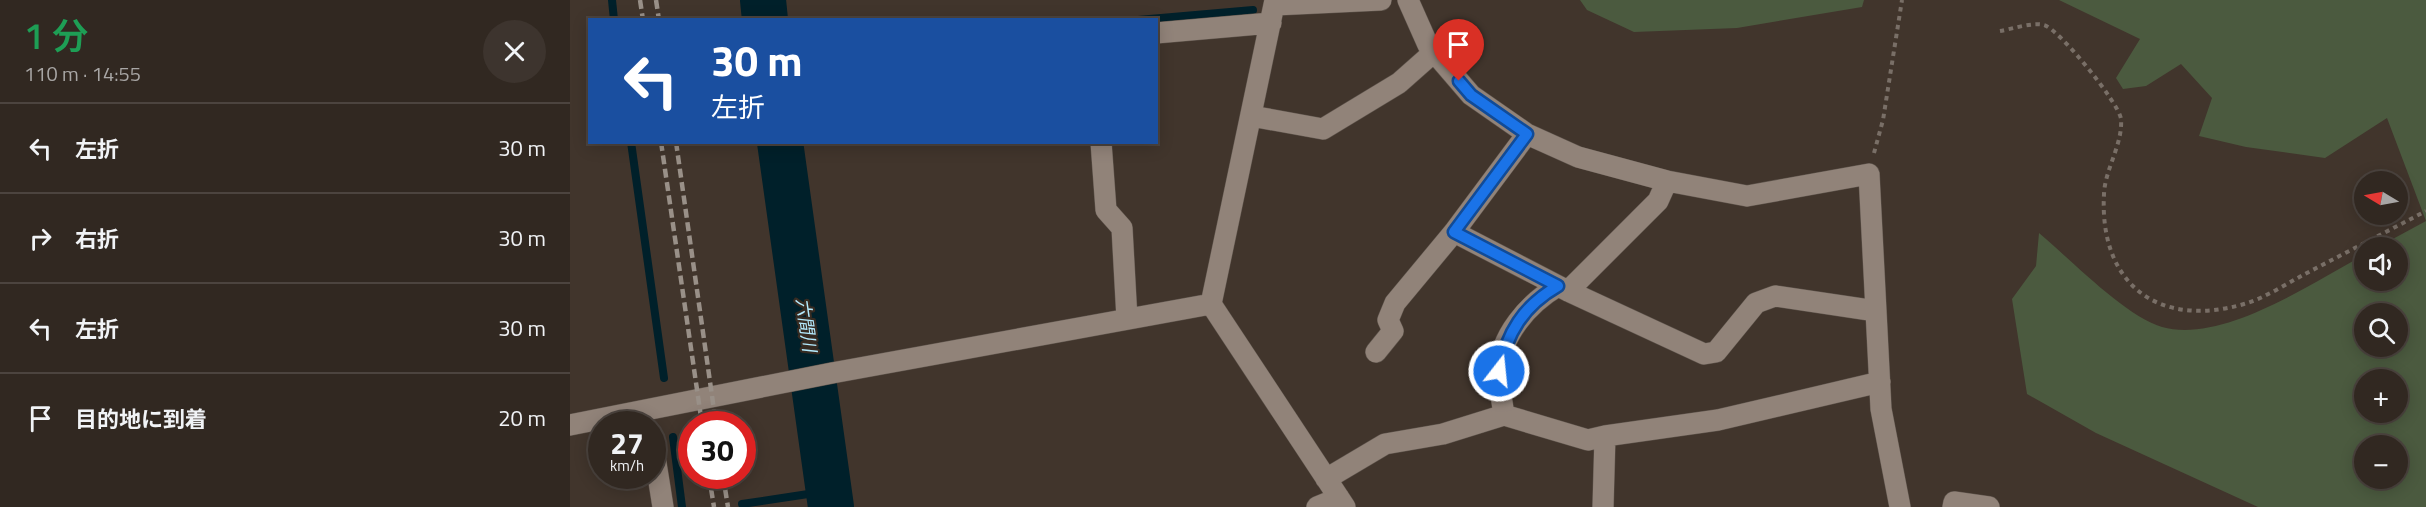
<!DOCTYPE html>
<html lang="ja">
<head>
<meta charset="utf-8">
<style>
	:root { --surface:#312821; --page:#3d342e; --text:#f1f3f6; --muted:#a8a6a5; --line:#4c443f }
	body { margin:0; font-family:"Titillium Web","Noto Sans JP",sans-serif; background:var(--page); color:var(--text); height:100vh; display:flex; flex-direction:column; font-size:22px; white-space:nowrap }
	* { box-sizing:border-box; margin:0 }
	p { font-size:20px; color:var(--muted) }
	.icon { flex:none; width:33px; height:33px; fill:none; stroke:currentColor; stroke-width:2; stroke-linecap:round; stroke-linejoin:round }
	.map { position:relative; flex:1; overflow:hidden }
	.sheet { display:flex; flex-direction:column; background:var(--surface); width:570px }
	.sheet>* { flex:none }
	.banner { position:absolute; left:18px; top:18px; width:570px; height:126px; border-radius:0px; box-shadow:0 3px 15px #0003,0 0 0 2px var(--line); background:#1a4fa0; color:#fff; overflow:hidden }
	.needle { width:39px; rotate:280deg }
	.tools { position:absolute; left:1784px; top:171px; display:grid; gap:12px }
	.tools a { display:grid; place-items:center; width:54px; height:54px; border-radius:50%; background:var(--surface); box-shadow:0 3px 15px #0003,0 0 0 2px var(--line); font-size:30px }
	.speed { position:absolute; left:18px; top:411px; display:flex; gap:12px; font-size:30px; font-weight:700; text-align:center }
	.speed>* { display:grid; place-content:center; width:78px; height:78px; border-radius:50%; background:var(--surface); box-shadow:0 3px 15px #0003,0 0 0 2px var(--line); line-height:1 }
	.speed small { font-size:15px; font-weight:400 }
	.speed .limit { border:9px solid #d22; background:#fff; color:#111 }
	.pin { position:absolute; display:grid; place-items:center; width:51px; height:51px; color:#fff; margin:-62px -26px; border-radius:50% 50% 50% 0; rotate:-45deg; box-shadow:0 0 6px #0007 }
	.pin .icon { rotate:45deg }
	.me { position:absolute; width:66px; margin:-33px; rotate:16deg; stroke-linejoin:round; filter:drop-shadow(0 0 4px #0008) }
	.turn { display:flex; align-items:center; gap:21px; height:126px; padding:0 24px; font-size:27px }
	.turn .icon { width:78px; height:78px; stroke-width:2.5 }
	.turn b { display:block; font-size:42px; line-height:51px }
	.round { display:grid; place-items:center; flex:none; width:63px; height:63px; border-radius:32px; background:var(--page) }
	.headline { display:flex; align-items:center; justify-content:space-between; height:102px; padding:0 24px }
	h1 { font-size:36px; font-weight:600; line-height:45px; color:#1e9e55 }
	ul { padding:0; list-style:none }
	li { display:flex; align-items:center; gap:18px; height:90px; padding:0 24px; border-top:2px solid var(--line) }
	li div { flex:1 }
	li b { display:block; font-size:22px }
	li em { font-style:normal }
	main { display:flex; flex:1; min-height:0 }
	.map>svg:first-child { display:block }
</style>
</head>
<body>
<main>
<section class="sheet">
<div class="headline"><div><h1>1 分</h1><p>110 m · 14:55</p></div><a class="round"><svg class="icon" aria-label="close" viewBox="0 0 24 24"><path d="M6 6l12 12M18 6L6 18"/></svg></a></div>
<ul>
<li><svg class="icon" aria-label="left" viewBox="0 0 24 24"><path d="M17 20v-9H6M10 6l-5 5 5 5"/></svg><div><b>左折</b></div><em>30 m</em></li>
<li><svg class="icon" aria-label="right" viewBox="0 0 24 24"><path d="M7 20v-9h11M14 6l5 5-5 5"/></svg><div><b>右折</b></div><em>30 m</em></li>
<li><svg class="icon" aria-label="left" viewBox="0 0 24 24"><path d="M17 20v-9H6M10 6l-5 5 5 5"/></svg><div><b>左折</b></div><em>30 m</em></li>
<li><svg class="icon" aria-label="arrive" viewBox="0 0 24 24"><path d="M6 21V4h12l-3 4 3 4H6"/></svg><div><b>目的地に到着</b></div><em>20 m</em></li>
</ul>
</section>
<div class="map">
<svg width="1856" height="507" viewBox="0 0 1856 507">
	<rect width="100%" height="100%" fill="#41352c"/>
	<path fill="#4b5a3f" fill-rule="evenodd" d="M1010 0H1294L1292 7 1167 28 1064 32 1017 10Z
		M1489 0H1856V507H1688L1526 433 1457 394 1442 299 1466 266 1469 233C1500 259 1555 316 1592 327 1652 344 1742 283 1794 255V280H1827V248L1808 247 1856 221 1817 118 1755 158 1676 147 1629 136 1642 98 1611 64 1576 86 1553 89 1546 78 1570 39ZM1794 314H1827V346H1794ZM1794 380H1827V412H1794ZM1794 446H1827V478H1794Z"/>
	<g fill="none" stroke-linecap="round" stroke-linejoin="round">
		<path stroke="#00202a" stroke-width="8" d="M42 0 44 20
			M568 20 683 10
			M61 142 94 378
			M103 437 112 507
			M172 504 258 491"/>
		<path stroke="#00202a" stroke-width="46" d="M193 0 195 20
			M210 142 261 507"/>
		<defs>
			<path id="minor" d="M705 0 641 304 775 507
				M838 0 858 45 901 95 957 134 1008 157 1097 181 1177 196 1299 174 1311 409 1330 507
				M705 5 811 0
				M586 33 701 23
				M681 116 753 129 829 83 864 52
				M531 142 536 210 552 228 557 319
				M884 232 998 291 1134 354 1146 352 1186 303 1205 296 1306 311
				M988 286C959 303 929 336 929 373 929 387 932 401 934 415L1018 440 1035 436
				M998 291 1088 201 1097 181
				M806 352 823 331 818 320 825 303 884 232 957 134
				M0 425 262 373 641 304
				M82 438 93 507
				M756 479 815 444 873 434 934 415
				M747 507 769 498
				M1033 507 1035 436 1148 420 1310 382
				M1383 507 1384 502 1419 507"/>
		</defs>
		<use href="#minor" stroke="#5d534b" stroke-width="22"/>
		<path stroke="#796f67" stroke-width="4" stroke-dasharray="4.5 4.5" stroke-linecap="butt" d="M1430 31C1442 29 1462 22 1474 25 1489 29 1549 103 1551 119 1553 144 1535 169 1534 194 1529 284 1588 329 1674 304 1695 298 1716 284 1735 274 1775 253 1816 232 1856 211
			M1304 153 1313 120 1332 0"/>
		<use href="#minor" stroke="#918379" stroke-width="21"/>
		<path stroke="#999088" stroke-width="4.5" stroke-dasharray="9 4.5" stroke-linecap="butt" d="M70 0 73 20
			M86 0 89 20
			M91 142 132 424
			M106 142 146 424
			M139 476 144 507
			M153 476 158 507"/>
	</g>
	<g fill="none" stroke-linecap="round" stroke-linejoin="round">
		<defs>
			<path id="route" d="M889 81 901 95 957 134 884 232 988 286C953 306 937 333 929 371"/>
		</defs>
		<use href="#route" stroke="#114b97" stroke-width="15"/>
		<use href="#route" stroke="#1a73e8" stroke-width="10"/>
	</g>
	<g text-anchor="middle" stroke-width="4.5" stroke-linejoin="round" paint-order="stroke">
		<g font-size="18" font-style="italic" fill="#b4ebfe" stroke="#362b22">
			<text transform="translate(236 325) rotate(82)" y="6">六間川</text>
		</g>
	</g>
</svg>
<div class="tools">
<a><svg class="needle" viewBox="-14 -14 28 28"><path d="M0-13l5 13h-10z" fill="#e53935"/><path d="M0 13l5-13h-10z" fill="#a8a6a5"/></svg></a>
<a><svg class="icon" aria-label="sound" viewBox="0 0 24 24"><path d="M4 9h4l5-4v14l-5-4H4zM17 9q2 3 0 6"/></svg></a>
<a><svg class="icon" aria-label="search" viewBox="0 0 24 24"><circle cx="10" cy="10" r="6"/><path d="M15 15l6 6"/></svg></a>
<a>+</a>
<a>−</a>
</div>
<div class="speed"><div>27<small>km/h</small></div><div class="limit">30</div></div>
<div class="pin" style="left:889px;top:81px;background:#d93025"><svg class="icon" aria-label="arrive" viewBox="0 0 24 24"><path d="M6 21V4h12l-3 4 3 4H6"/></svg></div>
<svg class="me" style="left:929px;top:371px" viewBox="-20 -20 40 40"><circle r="17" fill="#1a73e8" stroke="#fff" stroke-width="3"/><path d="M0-11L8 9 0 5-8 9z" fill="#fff"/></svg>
<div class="banner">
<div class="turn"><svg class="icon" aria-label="left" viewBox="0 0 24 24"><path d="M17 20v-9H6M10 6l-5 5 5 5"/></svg><div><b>30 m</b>左折</div></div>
</div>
</div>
</main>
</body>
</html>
